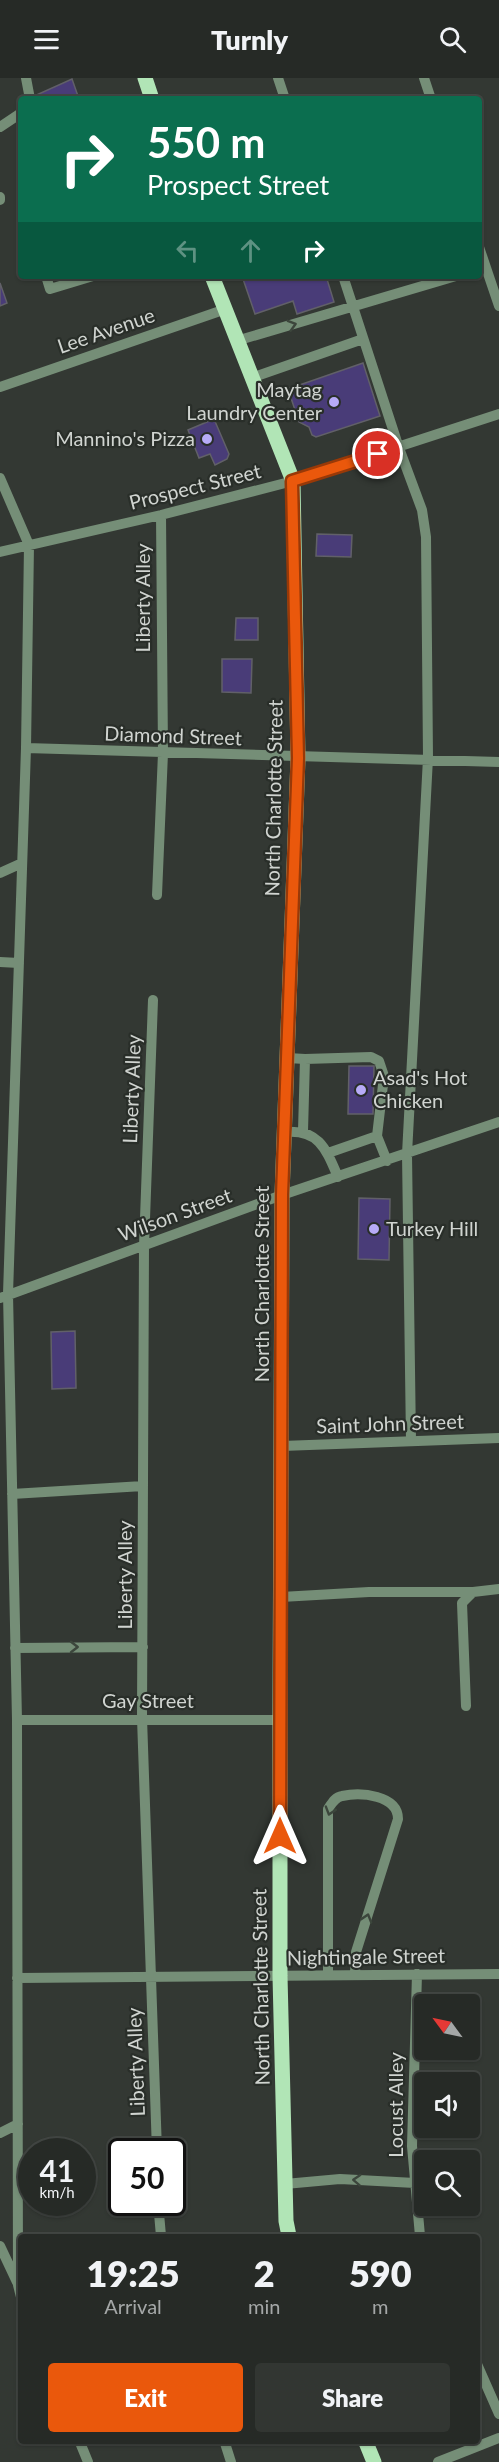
<!DOCTYPE html>
<html lang="en">
<head>
<meta charset="utf-8">
<style>
	:root { --surface:#262a26; --page:#323632; --text:#f1f3f6; --muted:#a4a7a7; --line:#424643; --accent:#ea580c }
	body { margin:0; font-family:Lato,sans-serif; background:var(--page); color:var(--text); height:100vh; display:flex; flex-direction:column; font-size:22px; white-space:nowrap }
	* { box-sizing:border-box; margin:0 }
	p { font-size:20px; color:var(--muted) }
	.icon { flex:none; width:33px; height:33px; fill:none; stroke:currentColor; stroke-width:2; stroke-linecap:round; stroke-linejoin:round }
	.map { position:relative; flex:1; overflow:hidden }
	.drawer { position:absolute; left:18px; top:2156px; width:462px; height:210px; display:flex; flex-direction:column; background:var(--surface); border-radius:6px; box-shadow:0 2px 4px #0004,0 0 0 2px var(--line) }
	.drawer>* { flex:none }
	.guide { position:absolute; left:18px; top:18px; width:464px; height:183px; border-radius:6px; box-shadow:0 2px 4px #0004,0 0 0 2px var(--line); background:#0b6e4f; color:#fff; overflow:hidden }
	.needle { width:39px; rotate:303deg }
	.controls { position:absolute; left:414px; top:1916px; display:grid; gap:12px }
	.controls a { display:grid; place-items:center; width:66px; height:66px; border-radius:6px; background:var(--surface); box-shadow:0 2px 4px #0004,0 0 0 2px var(--line); font-size:30px }
	.speed { position:absolute; left:18px; top:2060px; display:flex; gap:12px; font-size:30px; font-weight:700; text-align:center }
	.speed>* { display:grid; place-content:center; width:78px; height:78px; border-radius:50%; background:var(--surface); box-shadow:0 2px 4px #0004,0 0 0 2px var(--line); line-height:1 }
	.speed small { font-size:15px; font-weight:400 }
	.speed .limit { border:3px solid #111; border-radius:9px; background:#fff; color:#111 }
	.pin { position:absolute; display:grid; place-items:center; width:51px; height:51px; color:#fff; margin:-26px; border:3px solid #fff; border-radius:50%; box-shadow:0 2px 6px #0007 }
	.me { position:absolute; width:66px; margin:-33px; rotate:0deg; stroke-linejoin:round; filter:drop-shadow(0 0 4px #0008) }
	.turn { display:flex; align-items:center; gap:21px; height:126px; padding:0 30px; font-size:27px }
	.turn .icon { width:78px; height:78px; stroke-width:2.5 }
	.turn b { display:block; font-size:42px; line-height:51px }
	.lanes { display:flex; align-items:center; height:57px; padding:0 30px; background:#0003; justify-content:center; gap:30px; direction:ltr }
	.lanes .off { opacity:.35 }
	.eta { display:flex; justify-content:space-evenly; align-items:center; height:102px; text-align:center }
	.eta b { font-size:36px; font-weight:800; line-height:42px }
	.cta { display:flex; gap:12px; margin-top:auto; padding:12px 30px }
	.cta a { flex:1; height:69px; border-radius:6px; background:var(--accent); color:#fff; font-size:24px; font-weight:800; line-height:69px; text-align:center }
	.cta a+a { background:var(--page); color:var(--text) }
	header { display:flex; justify-content:space-between; align-items:center; height:78px; padding:0 30px; background:var(--surface); font-size:27px; font-weight:800 }
	.map>svg:first-child { display:block }
</style>
</head>
<body>
<header><svg class="icon" aria-label="menu" viewBox="0 0 24 24"><path d="M4 6h16M4 12h16M4 18h16"/></svg>Turnly<svg class="icon" aria-label="search" viewBox="0 0 24 24"><circle cx="10" cy="10" r="6"/><path d="M15 15l6 6"/></svg></header>
<div class="map">
<svg width="499" height="2384" viewBox="0 0 499 2384">
	<rect width="100%" height="100%" fill="#333833"/>
	<path fill="#493c78" stroke="#616068" stroke-width="1.5" d="M72 1 79 21H32V19Z
		M242 198H326L334 224 297 236 293 223 255 236Z
		M0 205 7 225 0 228Z
		M363 285 380 338 316 359 312 357 309 349 299 344 288 311Z
		M214 341 229 376 227 381 215 387 210 376 199 380 188 352Z
		M317 456 352 457 351 479 316 478Z
		M236 540H258V562H235Z
		M222 581H252L251 615 222 614Z
		M349 988H374L373 1036H348Z
		M359 1120 390 1121 389 1182 358 1181Z
		M75 1253 76 1310 52 1311 51 1254Z"/>
	<g fill="none" stroke-linecap="round" stroke-linejoin="round">
		<path stroke="#758e77" stroke-width="10" d="M26 0 30 21
			M278 0 285 21
			M424 0 431 21
			M0 49 21 35
			M0 119V122
			M478 166 499 228
			M46 198 50 211 93 198
			M343 198 399 370 422 432 426 459 428 680 407 1076 411 1363
			M236 263 456 198
			M251 300 363 261
			M0 309 223 232
			M0 400 29 467 26 670 8 1216 17 1642 18 2207 21 2219
			M0 474 161 437 293 403 499 336
			M26 670 499 684
			M0 795 22 785
			M157 817 163 675 161 437
			M0 884 19 885
			M153 922 144 1168 142 1640 157 2073
			M288 980 305 981 303 1053
			M305 981 371 979 379 983 384 998 377 1058 328 1075
			M285 1054C319 1051 326 1071 338 1099
			M377 1058 387 1083
			M0 1220 282 1117 499 1044
			M282 1368 499 1360
			M12 1416 143 1408
			M281 1519 369 1514H473
			M15 1570 143 1569
			M466 1628 462 1525 473 1514 499 1511
			M17 1642H280
			M417 1896 412 2068 420 2158
			M328 1897V1731C332 1725 335 1719 342 1718 361 1714 398 1717 398 1741L356 1874 355 1897
			M17 1900 499 1896
			M0 2055 18 2046
			M285 2106 340 2101 415 2105
			M158 2124 161 2158
			M0 2168 17 2204
			M477 2286 499 2336
			M79 2362 88 2384
			M224 2362 231 2384
			M438 2384 499 2360"/>
		<path stroke="#b1e5b6" stroke-width="15" d="M145 0 152 21
			M212 198 293 403 298 680 282 1117 280 1642V1898L286 2143 289 2158
			M365 2362 374 2384"/>
	</g>
	<defs><path id="oneway-chevron" d="M-2-3.5L2.5 0L-2 3.5" fill="none" stroke-width="1.6" stroke-linecap="round" stroke-linejoin="round" transform="scale(1.5)"/></defs>
	<g stroke="#3c463c">
		<use href="#oneway-chevron" transform="translate(292 247) rotate(-16)"/>
		<use href="#oneway-chevron" transform="translate(74 1569)"/>
		<use href="#oneway-chevron" transform="translate(330 1733) rotate(107)"/>
		<use href="#oneway-chevron" transform="translate(367 1840) rotate(-73)"/>
		<use href="#oneway-chevron" transform="translate(357 2102) rotate(-177)"/>
	</g>
	<g fill="none" stroke-linecap="round" stroke-linejoin="round">
		<defs>
			<path id="route" d="M280 1758 282 1117 298 680 292 403 378 376"/>
		</defs>
		<use href="#route" stroke="#983908" stroke-width="15"/>
		<use href="#route" stroke="#ea580c" stroke-width="10"/>
	</g>
	<g fill="#b7abf7" stroke="#292e29" stroke-width="2">
		<circle cx="334" cy="324" r="6"/>
		<circle cx="207" cy="361" r="6"/>
		<circle cx="361" cy="1012" r="6"/>
		<circle cx="374" cy="1151" r="6"/>
	</g>
	<g text-anchor="middle" stroke-width="4.5" stroke-linejoin="round" paint-order="stroke">
		<g font-size="20" fill="#d0d4d0" stroke="#292e29">
			<text transform="translate(106 253) rotate(-19)" y="7">Lee Avenue</text>
			<text transform="translate(195 409) rotate(-14)" y="7">Prospect Street</text>
			<text transform="translate(143 520) rotate(-90)" y="7">Liberty Alley</text>
			<text transform="translate(173 658) rotate(2)" y="7">Diamond Street</text>
			<text transform="translate(274 720) rotate(-89)" y="7">North Charlotte Street</text>
			<text transform="translate(132 1011) rotate(-88)" y="7">Liberty Alley</text>
			<text transform="translate(175 1137) rotate(-20)" y="7">Wilson Street</text>
			<text transform="translate(262 1206) rotate(-90)" y="7">North Charlotte Street</text>
			<text transform="translate(390 1346) rotate(-2)" y="7">Saint John Street</text>
			<text transform="translate(125 1497) rotate(-90)" y="7">Liberty Alley</text>
			<text x="148" y="1630">Gay Street</text>
			<text transform="translate(366 1879) rotate(-1)" y="7">Nightingale Street</text>
			<text transform="translate(261 1909) rotate(-91)" y="7">North Charlotte Street</text>
			<text transform="translate(136 1984) rotate(-92)" y="7">Liberty Alley</text>
			<text transform="translate(396 2027) rotate(-90)" y="7">Locust Alley</text>
		</g>
		<g font-size="20" fill="#d0d4d0" stroke="#292e29" text-anchor="end">
			<text x="322" y="319">Maytag<tspan x="322" dy="23">Laundry Center</tspan></text>
			<text x="195" y="368">Mannino's Pizza</text>
			<text x="373" y="1007" text-anchor="start">Asad's Hot<tspan x="373" dy="23">Chicken</tspan></text>
			<text x="386" y="1158" text-anchor="start">Turkey Hill</text>
		</g>
	</g>
</svg>
<div class="controls">
<a><svg class="needle" viewBox="-14 -14 28 28"><path d="M0-13l5 13h-10z" fill="#e53935"/><path d="M0 13l5-13h-10z" fill="#a4a7a7"/></svg></a>
<a><svg class="icon" aria-label="sound" viewBox="0 0 24 24"><path d="M4 9h4l5-4v14l-5-4H4zM17 9q2 3 0 6"/></svg></a>
<a><svg class="icon" aria-label="search" viewBox="0 0 24 24"><circle cx="10" cy="10" r="6"/><path d="M15 15l6 6"/></svg></a>
</div>
<div class="speed"><div>41<small>km/h</small></div><div class="limit">50</div></div>
<div class="pin" style="left:378px;top:376px;background:#d93025"><svg class="icon" aria-label="arrive" viewBox="0 0 24 24"><path d="M6 21V4h12l-3 4 3 4H6"/></svg></div>
<svg class="me" style="left:280px;top:1758px" viewBox="-20 -20 40 40"><path d="M0-17L14 15 0 8-14 15z" fill="#ea580c" stroke="#fff" stroke-width="4"/></svg>
<div class="guide">
<div class="turn"><svg class="icon" aria-label="right" viewBox="0 0 24 24"><path d="M7 20v-9h11M14 6l5 5-5 5"/></svg><div><b>550 m</b>Prospect Street</div></div>
<div class="lanes"><svg class="icon off" aria-label="left" viewBox="0 0 24 24"><path d="M17 20v-9H6M10 6l-5 5 5 5"/></svg><svg class="icon off" aria-label="ahead" viewBox="0 0 24 24"><path d="M12 20V5M6 11l6-6 6 6"/></svg><svg class="icon" aria-label="right" viewBox="0 0 24 24"><path d="M7 20v-9h11M14 6l5 5-5 5"/></svg></div>
</div>
<section class="drawer">
<div class="eta">
<div><b>19:25</b><p>Arrival</p></div>
<div><b>2</b><p>min</p></div>
<div><b>590</b><p>m</p></div>
</div>
<div class="cta"><a>Exit</a><a>Share</a></div>
</section>
</div>
</body>
</html>
